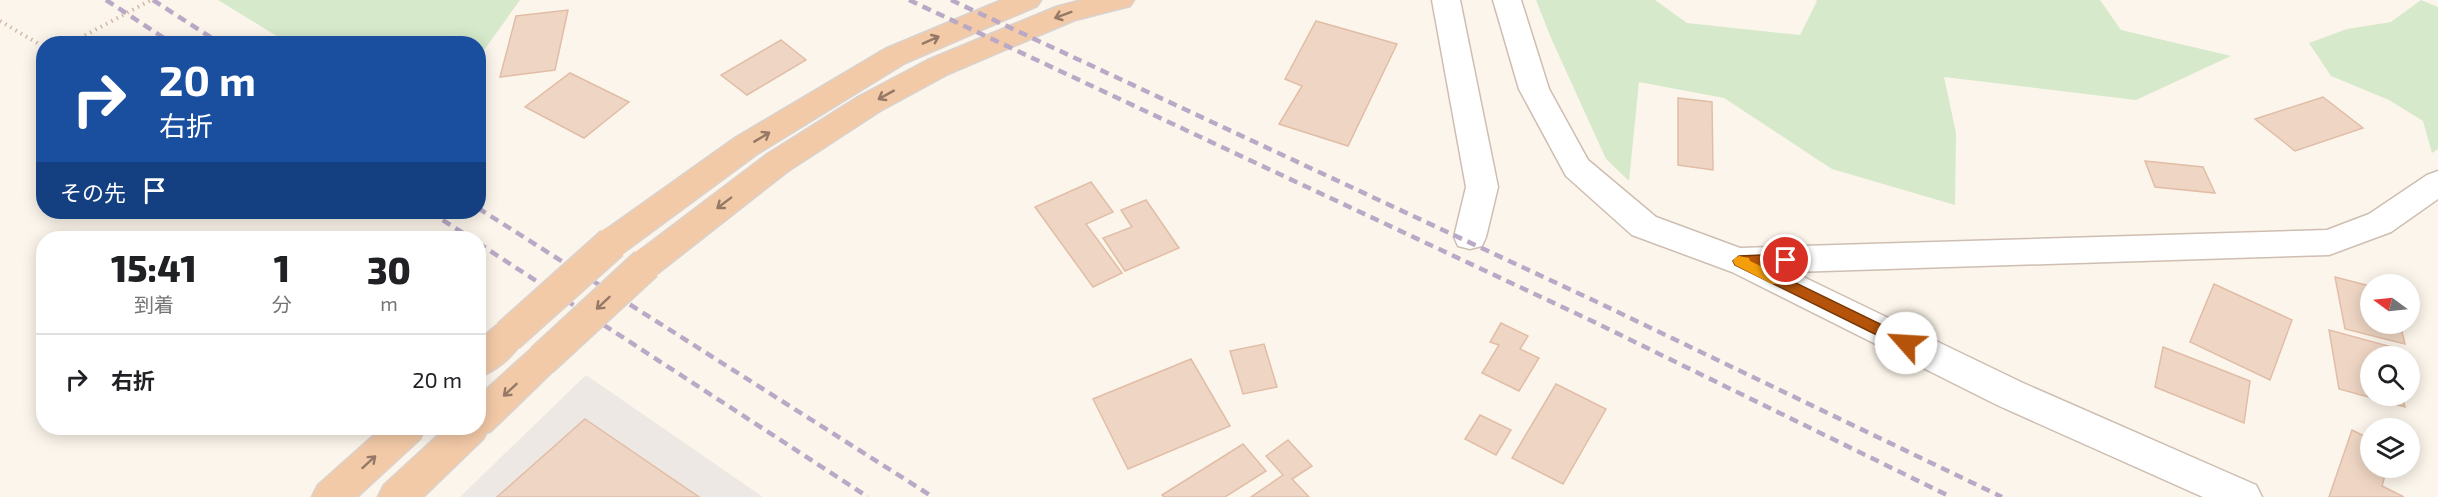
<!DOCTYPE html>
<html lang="ja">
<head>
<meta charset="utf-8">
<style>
	:root { --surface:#fff; --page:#f2f2f2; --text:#202124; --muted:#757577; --line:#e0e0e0 }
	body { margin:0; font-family:"Exo 2","Noto Sans JP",sans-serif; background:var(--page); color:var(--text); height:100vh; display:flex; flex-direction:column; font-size:22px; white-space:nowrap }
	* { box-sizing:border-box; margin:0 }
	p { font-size:20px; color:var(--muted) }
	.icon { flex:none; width:33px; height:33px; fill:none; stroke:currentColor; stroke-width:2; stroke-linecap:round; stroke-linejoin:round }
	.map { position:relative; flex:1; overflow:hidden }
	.drawer { position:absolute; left:36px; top:231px; width:450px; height:204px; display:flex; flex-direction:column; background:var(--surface); border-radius:24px; box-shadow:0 3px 15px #0003 }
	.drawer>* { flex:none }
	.hud { position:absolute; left:36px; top:36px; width:450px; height:183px; border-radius:24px; box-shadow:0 3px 15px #0003; background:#1a4fa0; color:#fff; overflow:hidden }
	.needle { width:39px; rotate:285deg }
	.buttons { position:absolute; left:2360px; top:274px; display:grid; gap:12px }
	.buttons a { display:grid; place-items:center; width:60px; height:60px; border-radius:50%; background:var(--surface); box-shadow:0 3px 15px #0003; font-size:30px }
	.pin { position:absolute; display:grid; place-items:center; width:51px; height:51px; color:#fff; margin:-26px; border:3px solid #fff; border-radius:50%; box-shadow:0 2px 6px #0007 }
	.me { position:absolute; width:66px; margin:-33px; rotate:296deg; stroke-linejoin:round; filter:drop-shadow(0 0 4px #0008) }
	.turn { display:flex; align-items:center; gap:21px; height:126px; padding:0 24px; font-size:27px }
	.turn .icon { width:78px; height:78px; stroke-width:2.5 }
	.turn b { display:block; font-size:42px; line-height:51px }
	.then { display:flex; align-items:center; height:57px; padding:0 24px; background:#0003; gap:12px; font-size:22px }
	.eta { display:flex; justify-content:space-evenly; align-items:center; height:102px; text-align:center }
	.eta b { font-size:36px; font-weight:800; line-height:42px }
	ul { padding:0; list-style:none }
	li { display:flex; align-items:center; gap:18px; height:90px; padding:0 24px; border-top:2px solid var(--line) }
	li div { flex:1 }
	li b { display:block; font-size:22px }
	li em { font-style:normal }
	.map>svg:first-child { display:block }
</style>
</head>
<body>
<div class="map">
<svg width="2438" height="497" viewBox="0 0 2438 497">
	<rect width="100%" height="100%" fill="#fcf5eb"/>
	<path fill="#ede8e3" d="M586 375 763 497H460Z"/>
	<path fill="#d6e9ca" d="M218 0H520L479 57 478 44 288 43Z
		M1536 0H1655L1687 23 1800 35 1817 1 1815 0H2100L2121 30 2231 56 2136 100 1944 77 1956 133 1955 205 1832 169 1724 98 1639 82 1629 181 1606 159 1551 38Z
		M2421 0 2438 7V149L2432 153 2423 121 2389 100 2331 76 2309 43 2347 29 2391 22Z"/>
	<path fill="#efd6c4" stroke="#e1bda6" stroke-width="1.5" d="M568 10 555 70 500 77 516 16Z
		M1316 21 1397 44 1348 146 1279 124 1302 86 1285 79Z
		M781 40 806 60 747 95 721 75Z
		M570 73 629 102 584 138 525 107Z
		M2323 97 2363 128 2295 151 2255 119Z
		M1678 98 1712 102 1713 170 1678 165Z
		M2145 161 2203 167 2215 193 2155 187Z
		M1091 182 1113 212 1086 224 1122 273 1093 287 1035 207Z
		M1146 200 1179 248 1125 271 1103 238 1132 227 1121 210Z
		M2335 277 2370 286V324H2400L2405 344 2345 329Z
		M2214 284 2292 320 2270 380 2190 342Z
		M1501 323 1528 336 1520 349 1539 358 1519 391 1482 373 1499 345 1490 342Z
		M2329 330 2392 347 2394 357H2370V396H2402L2405 407 2339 389Z
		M1264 344 1277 387 1243 394 1230 351Z
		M2163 347 2250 381 2244 423 2155 387Z
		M1191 359 1230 426 1128 469 1093 399Z
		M1556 384 1606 409 1563 484 1512 458Z
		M1480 415 1511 430 1496 455 1465 439Z
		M585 419 699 497H497Z
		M2352 430 2370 439V468H2387L2382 486 2404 497H2329Z
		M1288 440 1312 466 1292 479 1309 497H1251L1283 475 1266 456Z
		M1243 444 1266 471 1225 497H1164L1162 495Z"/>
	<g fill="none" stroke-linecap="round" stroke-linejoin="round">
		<defs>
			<path id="minor" d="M1432 0H1460L1498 187 1486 237 1482 246 1470 249 1458 246 1454 237 1466 187Z
				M1493 0H1521L1549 89 1588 160 1656 217 1740 248 2327 230 2369 214 2427 175 2438 171V199L2391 232 2329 255 1793 272 2023 383 2256 485 2262 497H2203L1997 405 1732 272 1632 235 1566 176 1519 89Z"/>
			<path id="trunk" d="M1002 0H1041L1037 6 905 63 757 154 624 252 612 256 600 252 596 243 600 234 735 138 885 49Z
				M1082 0H1134L1130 6 1075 20 948 74 880 111 788 171 658 273 646 277 634 273 629 264 634 255 766 155 858 97 928 60 1056 7Z
				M508 322 520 326 525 336C516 354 497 371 478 377V341L496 326Z
				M542 346 554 350 560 360 554 370 491 431 486 433 483 439 423 497H378L384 485 446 428H478V397L530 350Z
				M382 428H425L420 439 357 497H312L318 485Z"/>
		</defs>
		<use href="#minor" stroke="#cebeb1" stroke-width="3"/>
		<use href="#trunk" stroke="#d9d2ce" stroke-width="3"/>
		<path stroke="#d5b9a7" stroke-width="4" stroke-dasharray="1.5 4.5" stroke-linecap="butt" d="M0 21 44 47"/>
		<use href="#minor" fill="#fff" fill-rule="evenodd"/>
		<use href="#trunk" fill="#f3caa8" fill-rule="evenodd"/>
		<path stroke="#b9a9c6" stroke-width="4.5" stroke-dasharray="9 6" stroke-linecap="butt" d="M106 0 173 44
			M153 0 221 44
			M909 0 1590 320 1951 497
			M951 0 1597 302 2002 497
			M478 208 933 497
			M430 212 471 238
			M478 243 868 497"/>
		<defs>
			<path id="trunk-bridge" d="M508 336 612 243
				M542 360 646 264"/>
		</defs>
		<use href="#trunk-bridge" stroke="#d9d2ce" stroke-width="35" stroke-linecap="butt"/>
		<path stroke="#d5b9a7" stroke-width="4" stroke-dasharray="1.5 4.5" stroke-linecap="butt" d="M69 44 151 0"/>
		<use href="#trunk-bridge" stroke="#f3caa8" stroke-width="32"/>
	</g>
	<defs><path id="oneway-shaft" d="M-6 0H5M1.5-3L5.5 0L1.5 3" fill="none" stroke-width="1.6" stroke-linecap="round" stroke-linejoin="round" transform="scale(1.5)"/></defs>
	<g stroke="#957865">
		<use href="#oneway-shaft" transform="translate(1063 15) rotate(160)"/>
		<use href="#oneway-shaft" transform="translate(931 40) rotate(-24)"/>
		<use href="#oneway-shaft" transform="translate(886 95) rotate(151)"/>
		<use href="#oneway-shaft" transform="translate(762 137) rotate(-31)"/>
		<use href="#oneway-shaft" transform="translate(724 203) rotate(143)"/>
		<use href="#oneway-shaft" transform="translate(603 303) rotate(137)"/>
		<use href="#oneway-shaft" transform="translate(510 390) rotate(137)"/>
		<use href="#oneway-shaft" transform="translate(369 462) rotate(-42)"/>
	</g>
	<path fill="#b45309" stroke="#753606" stroke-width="1.5" d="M1786 254 1793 260 1791 264 1761 266 1911 339 1913 343 1911 347H1901L1735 265 1733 261 1739 256Z"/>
	<path fill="#f59e0b" d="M1739 256 1749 258 1750 261 1782 276 1784 280 1782 284H1772L1735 265 1733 261 1735 258Z"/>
</svg>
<div class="buttons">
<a><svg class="needle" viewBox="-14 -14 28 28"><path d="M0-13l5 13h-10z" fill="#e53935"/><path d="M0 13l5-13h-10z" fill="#757577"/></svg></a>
<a><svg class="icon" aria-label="search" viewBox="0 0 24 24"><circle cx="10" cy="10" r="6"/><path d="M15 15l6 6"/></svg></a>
<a><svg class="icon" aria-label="layers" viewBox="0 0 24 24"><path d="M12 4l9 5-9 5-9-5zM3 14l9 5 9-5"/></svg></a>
</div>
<div class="pin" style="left:1786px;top:260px;background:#d93025"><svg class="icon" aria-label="arrive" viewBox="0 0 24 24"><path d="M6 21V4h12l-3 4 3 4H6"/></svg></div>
<svg class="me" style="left:1906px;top:343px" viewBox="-20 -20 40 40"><circle r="19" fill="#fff"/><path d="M0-13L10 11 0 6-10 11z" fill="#b45309"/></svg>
<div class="hud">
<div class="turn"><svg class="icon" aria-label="right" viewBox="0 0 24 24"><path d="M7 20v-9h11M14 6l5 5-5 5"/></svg><div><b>20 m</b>右折</div></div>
<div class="then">その先<svg class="icon" aria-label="arrive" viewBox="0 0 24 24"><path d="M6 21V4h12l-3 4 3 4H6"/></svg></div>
</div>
<section class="drawer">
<div class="eta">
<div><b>15:41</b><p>到着</p></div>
<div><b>1</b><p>分</p></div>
<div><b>30</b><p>m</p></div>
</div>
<ul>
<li><svg class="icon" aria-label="right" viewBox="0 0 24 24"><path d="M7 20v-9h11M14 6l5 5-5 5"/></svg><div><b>右折</b></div><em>20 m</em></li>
</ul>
</section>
</div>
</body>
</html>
